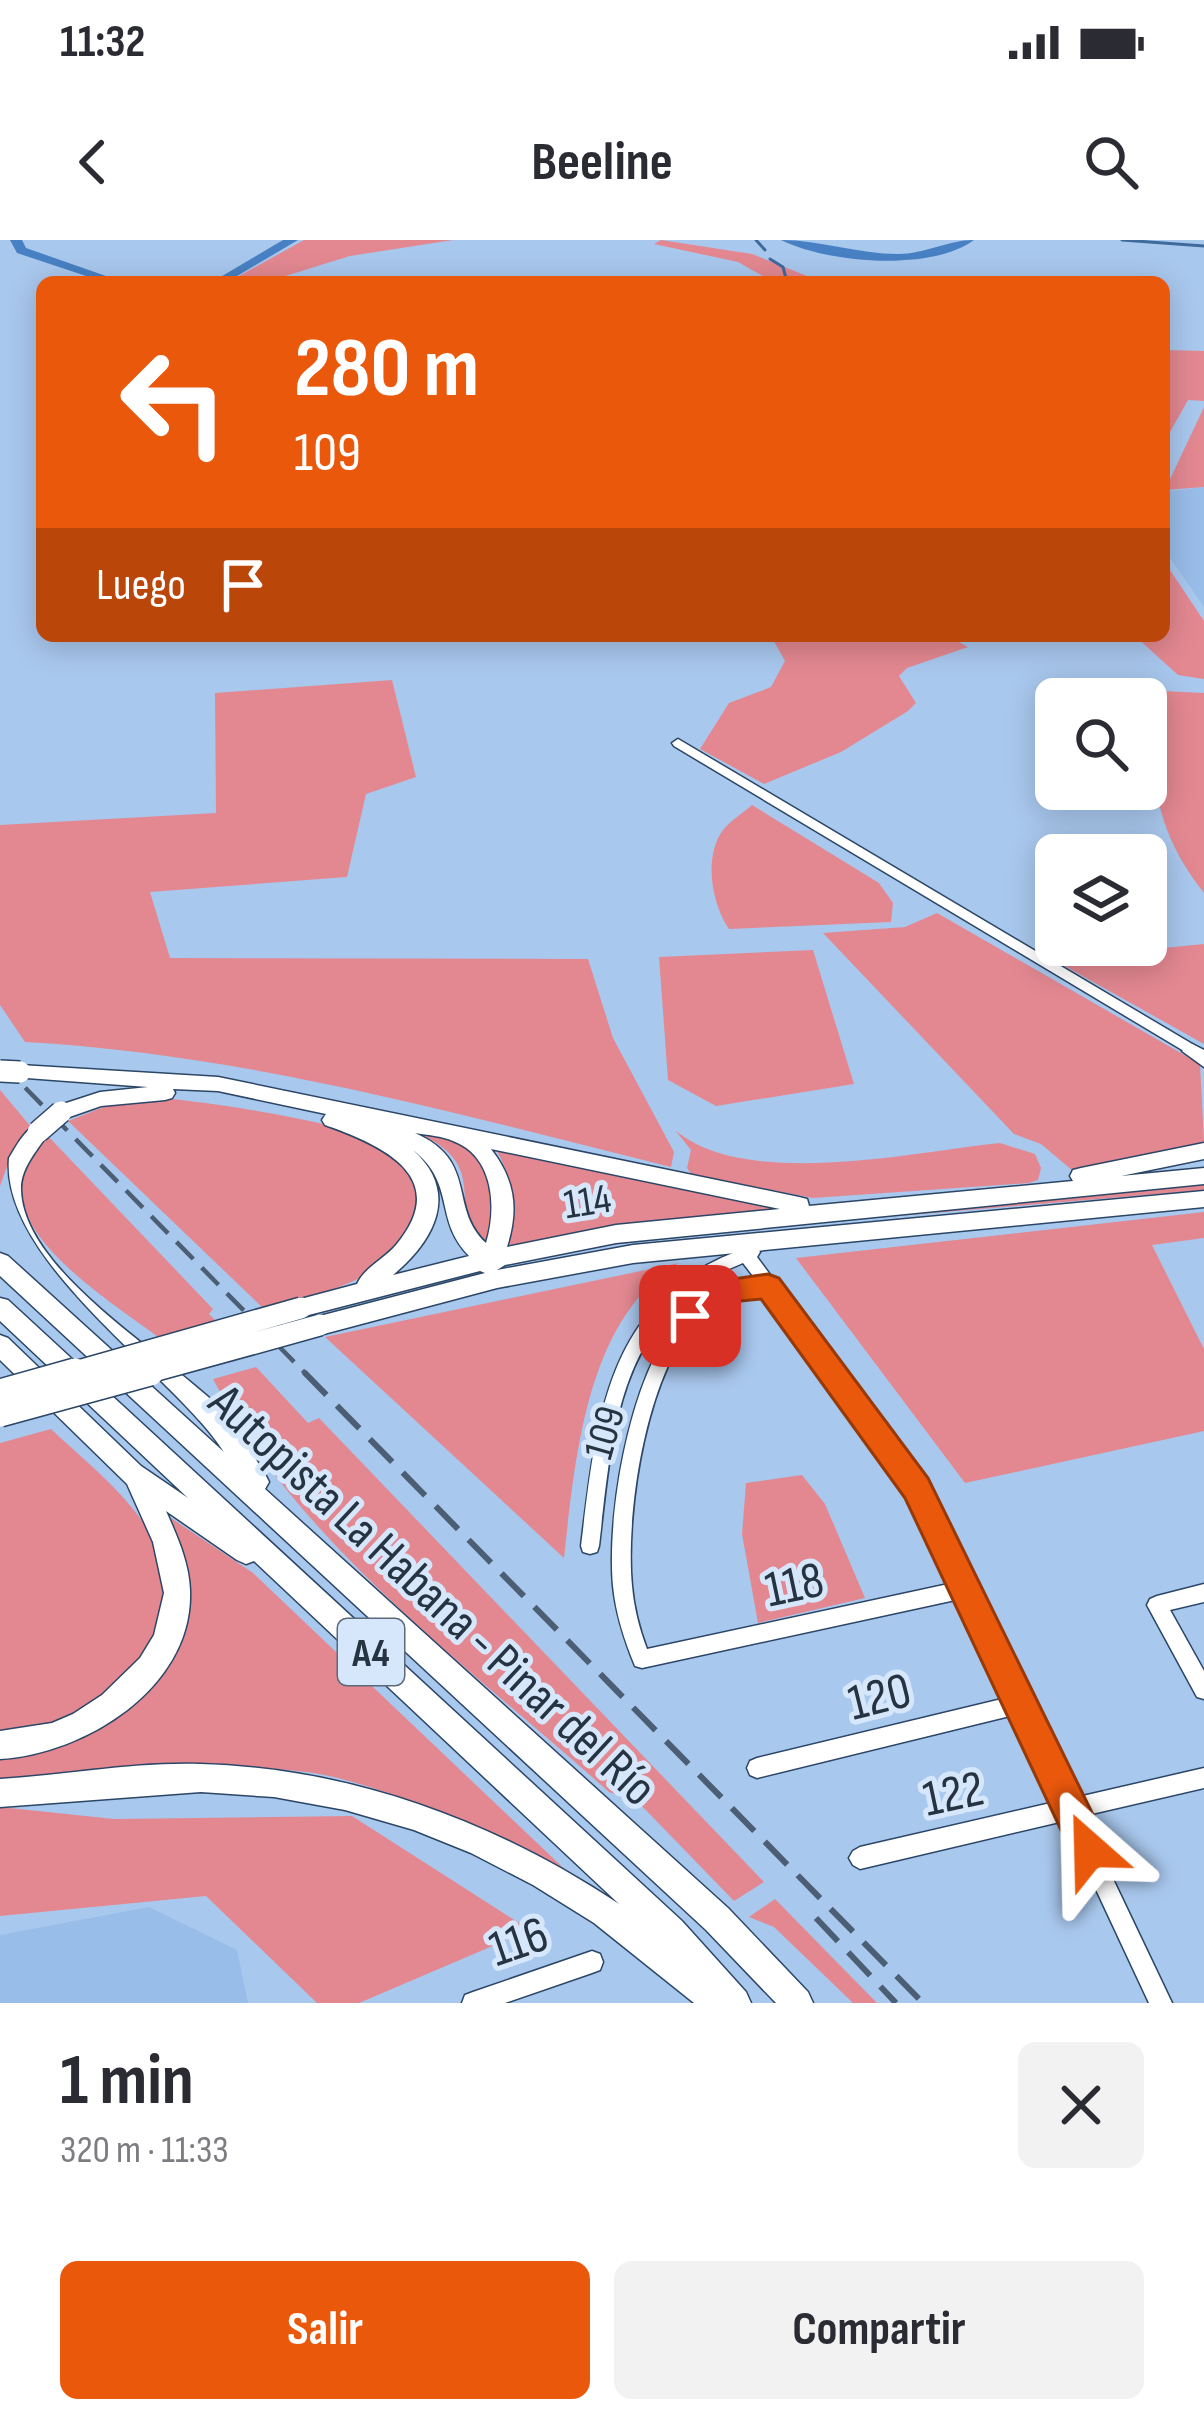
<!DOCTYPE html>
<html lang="es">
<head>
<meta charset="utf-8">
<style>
	:root { --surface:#fff; --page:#f2f2f3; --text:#2b2b33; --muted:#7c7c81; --accent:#ea580c }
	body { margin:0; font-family:"Sofia Sans Condensed",sans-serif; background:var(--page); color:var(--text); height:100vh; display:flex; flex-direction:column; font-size:45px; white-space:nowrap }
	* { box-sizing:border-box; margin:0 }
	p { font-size:39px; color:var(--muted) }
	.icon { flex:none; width:66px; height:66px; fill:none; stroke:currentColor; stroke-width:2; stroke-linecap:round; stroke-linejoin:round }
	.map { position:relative; height:1763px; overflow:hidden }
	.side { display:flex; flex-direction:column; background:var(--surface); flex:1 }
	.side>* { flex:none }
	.hud { position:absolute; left:36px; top:36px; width:1134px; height:366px; border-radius:18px; box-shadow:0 6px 30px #0003; background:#ea580c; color:#fff; overflow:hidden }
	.controls { position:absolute; left:1035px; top:438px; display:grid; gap:24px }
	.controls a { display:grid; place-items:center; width:132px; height:132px; border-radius:18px; background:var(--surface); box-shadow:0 6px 30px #0003; font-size:60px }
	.pin { position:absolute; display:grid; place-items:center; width:102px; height:102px; color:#fff; margin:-51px; border-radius:24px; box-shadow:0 6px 18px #0006 }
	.me { position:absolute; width:132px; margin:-66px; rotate:335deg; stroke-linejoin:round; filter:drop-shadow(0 0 9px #0008) }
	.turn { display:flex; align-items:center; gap:42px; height:252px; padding:0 60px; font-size:54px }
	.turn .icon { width:156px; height:156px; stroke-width:2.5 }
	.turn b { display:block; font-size:84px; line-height:102px }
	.then { display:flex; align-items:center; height:114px; padding:0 60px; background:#0003; gap:24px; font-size:45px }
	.round { display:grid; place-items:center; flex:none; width:126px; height:126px; border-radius:18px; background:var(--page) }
	.headline { display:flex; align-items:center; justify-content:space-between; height:204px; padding:0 60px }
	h1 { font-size:72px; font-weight:700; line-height:90px }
	.cta { display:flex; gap:24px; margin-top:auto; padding:24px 60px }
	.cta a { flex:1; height:138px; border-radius:18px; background:var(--accent); color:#fff; font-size:48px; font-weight:700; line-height:138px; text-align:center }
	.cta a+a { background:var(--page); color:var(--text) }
	.status { display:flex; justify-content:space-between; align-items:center; height:84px; padding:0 60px; background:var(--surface); direction:ltr }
	.status svg { height:33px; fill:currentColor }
	header { display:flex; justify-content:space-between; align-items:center; height:156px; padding:0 60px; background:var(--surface); font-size:54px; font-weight:700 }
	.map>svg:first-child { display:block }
</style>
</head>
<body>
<div class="status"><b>11:32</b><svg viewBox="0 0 49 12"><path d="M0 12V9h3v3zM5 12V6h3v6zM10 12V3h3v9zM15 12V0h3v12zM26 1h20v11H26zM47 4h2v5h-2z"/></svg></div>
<header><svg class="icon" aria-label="back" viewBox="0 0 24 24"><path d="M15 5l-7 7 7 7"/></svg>Beeline<svg class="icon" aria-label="search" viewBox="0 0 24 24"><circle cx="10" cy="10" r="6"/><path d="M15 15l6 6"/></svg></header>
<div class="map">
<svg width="1204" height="1763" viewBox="0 0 1204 1763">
	<rect width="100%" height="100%" fill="#a9c8ee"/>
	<path fill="#99bde9" d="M1204 247V367L1164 309V252Z
		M149 1667 237 1710 248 1763H0V1695Z"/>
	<path fill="#e38891" d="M304 0H453L350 16 266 42H228Z
		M661 0 752 14 822 42H773L738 22 654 4Z
		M1164 110 1204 111V161L1188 160 1164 203Z
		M1204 167V247L1165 250Z
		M1164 321 1204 381V439L1178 435 1135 396H1164Z
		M771 396H948L968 407 907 428 899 436 916 463 908 471 841 512 764 544 700 509 729 463 771 447 785 421Z
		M392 440 416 537 366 554 347 637 150 652 170 718 588 719 613 798 674 912 671 927C459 874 244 814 25 802L0 765V585L216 573 215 453Z
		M1120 449 1204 453V653C1163 601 1150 552 1154 488L1146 478V459H1129Z
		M752 565 879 643 893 663 891 682 729 689C712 665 703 617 723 590 730 581 743 573 752 565Z
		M937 673 1200 824 1204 902 1073 931 1041 904 1014 894 823 693 905 687Z
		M1204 704V804L1052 719Z
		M813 710 854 844 716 866 668 840 659 717Z
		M0 850 32 888 13 910 0 946Z
		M150 857C196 860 351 882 385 905 401 916 416 941 416 959 416 1036 322 1053 264 1069L68 881 109 865Z
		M411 890C425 893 444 893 458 899 498 917 500 973 484 1007 444 958 494 925 411 890Z
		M675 890C745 950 913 912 1000 903L1035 914 1041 928 1038 940 1029 943 813 958 692 935 687 928 691 910Z
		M47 895 213 1069 209 1074 217 1082 158 1097C116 1065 17 1005 21 945 22 925 36 910 47 895Z
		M496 909 776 969 505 1008C515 968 516 946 496 909Z
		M1204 944V950L720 991 518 1017 678 992Z
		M1204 972V998L1152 1005 1204 1109V1191L965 1243 796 1018Z
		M679 1023C586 1078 575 1220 564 1318L325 1097Z
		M256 1127 308 1183 319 1178 764 1642 734 1661 638 1562 609 1552C472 1429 299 1305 213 1139Z
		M51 1189C90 1226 140 1263 160 1314 183 1371 142 1432 97 1465 70 1486 33 1488 0 1492V1203Z
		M802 1235 825 1264 865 1358 758 1383 742 1294 746 1243Z
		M162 1272 253 1333 576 1640C504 1599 429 1563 349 1541 251 1513 103 1536 0 1542V1514L171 1421C196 1351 195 1338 162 1272Z
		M0 1567 114 1579 352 1576 530 1690 359 1763H317L206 1656 0 1676Z
		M775 1659 877 1763H853L774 1687 749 1677Z"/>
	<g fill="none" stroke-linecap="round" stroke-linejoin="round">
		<path stroke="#3e6a9c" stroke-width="3" d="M756 0 765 10
			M1122 0 1204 6
			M770 19 783 27 787 42"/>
		<path fill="#4881c3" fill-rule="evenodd" d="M10 0H22L26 8 123 42H104L17 13Z
			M283 0H298L227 42H212Z
			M781 0C820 0 858 14 898 14 925 14 948 0 974 0 930 32 827 23 781 0Z"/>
		<defs>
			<path id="minor" d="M678 499 1204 811V823L674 506 672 503Z
				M752 1006 758 1008 760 1012 757 1017 923 1242 1074 1558 1204 1528V1548L1083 1576 1172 1763H1149L1064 1581 860 1629 853 1625 849 1618 853 1611 860 1607 1055 1562 1014 1475 757 1538 750 1535 747 1528 750 1521 757 1518 1006 1458 960 1359 642 1428 635 1426C624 1399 616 1375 613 1346 606 1270 633 1110 696 1061 713 1047 734 1042 756 1040L743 1023C732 1028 720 1032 709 1039 615 1097 611 1207 599 1306L597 1312 590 1314 583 1312 581 1306C597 1175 607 1053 752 1006ZM765 1053 911 1254 953 1343 647 1409C639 1388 634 1368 632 1346 625 1274 647 1121 705 1073 723 1057 742 1054 765 1053Z
				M1204 1344V1362L1170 1370 1204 1431V1459L1197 1457 1147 1365 1150 1359 1157 1356Z
				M592 1711 600 1714 603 1722 600 1730 592 1733 505 1763H462L465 1755 473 1752Z"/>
			<path id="highway" d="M1192 804 1204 810V827L1182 811Z
				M20 825 218 837 799 957 807 959 809 966 1073 941 1070 936 1073 930 1081 928 1204 903V919L1121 936 1204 928V944L616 1003 505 1025 497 1030 633 1005 1204 951V967L633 1023 497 1048 320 1095 312 1092 308 1085 312 1078 485 1033 480 1031 301 1077 293 1075 289 1068 293 1061 357 1044C364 1028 384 1019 396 1005 453 937 382 905 325 885L322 880 326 874 218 851 173 849 175 853 172 858 165 860 101 866 61 880 54 877 51 872 54 867 100 852 148 847 13 837 10 832ZM415 893C427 895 442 896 453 901 494 916 497 968 486 1003 448 968 479 921 415 893ZM491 909 780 969 616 985 507 1007C519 969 515 940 491 909ZM413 910C457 945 433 979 469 1016L393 1035C435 1000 460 952 413 910Z
				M38 884 49 892C38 910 20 928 21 950 23 1030 163 1113 217 1165 237 1185 250 1211 265 1234L269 1242 265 1249 728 1668 808 1752 813 1763H776L706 1690 0 1036V1013L8 1016 224 1212C177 1137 0 1022 9 918 17 905 24 890 38 884Z
				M0 1058 8 1060 682 1681 746 1752 751 1763H694L594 1683 533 1645 471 1613 414 1590 345 1570 274 1557 201 1552 0 1567V1539C67 1535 133 1522 200 1524 351 1528 494 1581 619 1664L254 1321 246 1324 237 1320 166 1271C177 1296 189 1322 190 1350 194 1447 85 1514 0 1519V1491L52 1483 73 1474 102 1455 140 1418 154 1395 164 1353 153 1302 127 1244 0 1120V1095L8 1098 141 1226 188 1258 0 1081Z"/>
		</defs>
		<use href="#minor" stroke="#2b4666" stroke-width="3"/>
		<use href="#highway" stroke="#2b4666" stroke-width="3"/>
		<use href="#minor" fill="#fff" fill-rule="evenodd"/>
		<use href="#highway" fill="#fff" fill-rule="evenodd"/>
		<path stroke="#4c5e74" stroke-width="4.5" stroke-dasharray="24 12" stroke-linecap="butt" d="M0 822 307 1135"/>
		<path stroke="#4c5e74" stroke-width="6" stroke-dasharray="32 15" stroke-linecap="butt" d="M304 1132 923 1763
			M816 1678 896 1763"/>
		<defs>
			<path id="highway-bridge-far1" d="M0 831 20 832
				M38 892 61 872
				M64 1135 301 1068
				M139 1135 320 1085"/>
			<path id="highway-bridge" d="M0 1153 75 1132
				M0 1173 150 1132"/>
		</defs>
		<use href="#highway-bridge-far1" stroke="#2b4666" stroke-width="24" stroke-linecap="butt"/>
		<use href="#highway-bridge" stroke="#2b4666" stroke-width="30" stroke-linecap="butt"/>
		<use href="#highway-bridge-far1" stroke="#fff" stroke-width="21"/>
		<use href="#highway-bridge" stroke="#fff" stroke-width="27"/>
	</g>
	<path fill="#ea580c" stroke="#983908" stroke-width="3" d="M768 1034 779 1038 928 1238 1104 1597 1109 1610 1104 1624 1090 1630 1077 1624 905 1258 761 1059 730 1062 690 1088 675 1076 713 1042Z"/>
	<g text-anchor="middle" stroke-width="10" stroke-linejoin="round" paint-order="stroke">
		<rect fill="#d7e7fb" stroke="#5b697a" stroke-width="3" x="338" y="1379" width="66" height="66" rx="9"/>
		<g font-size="39" font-weight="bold" fill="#263342">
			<text x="371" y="1426">A4</text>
		</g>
		<g font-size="42" fill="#263342" stroke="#d7e7fb">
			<text transform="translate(587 960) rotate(-9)" y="15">114</text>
			<text transform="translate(603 1192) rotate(-74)" y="15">109</text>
		</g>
		<g font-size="51" fill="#263342" stroke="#d7e7fb">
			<text transform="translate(794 1343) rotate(-12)" y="18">118</text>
			<text transform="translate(434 1354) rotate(43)" y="18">Autopista La Habana - Pinar del Río</text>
			<text transform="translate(879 1455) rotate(-14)" y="18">120</text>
			<text transform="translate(953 1552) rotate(-12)" y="18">122</text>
			<text transform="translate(518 1700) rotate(-19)" y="18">116</text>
		</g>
	</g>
</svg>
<div class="controls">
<a><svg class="icon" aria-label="search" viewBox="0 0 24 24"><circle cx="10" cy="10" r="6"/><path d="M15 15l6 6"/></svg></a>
<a><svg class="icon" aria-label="layers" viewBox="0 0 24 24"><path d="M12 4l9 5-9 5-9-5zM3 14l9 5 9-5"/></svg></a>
</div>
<div class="pin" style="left:690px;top:1076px;background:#d93025"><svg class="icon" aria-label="arrive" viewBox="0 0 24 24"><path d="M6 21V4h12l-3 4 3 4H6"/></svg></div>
<svg class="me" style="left:1090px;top:1610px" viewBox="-20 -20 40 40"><path d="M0-17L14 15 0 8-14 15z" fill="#ea580c" stroke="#fff" stroke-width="4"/></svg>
<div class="hud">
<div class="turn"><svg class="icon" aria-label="left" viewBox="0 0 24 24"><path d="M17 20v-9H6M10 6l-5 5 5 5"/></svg><div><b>280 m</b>109</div></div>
<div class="then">Luego<svg class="icon" aria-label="arrive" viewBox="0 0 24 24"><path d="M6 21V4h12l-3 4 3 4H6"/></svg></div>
</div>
</div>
<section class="side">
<div class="headline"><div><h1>1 min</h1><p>320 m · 11:33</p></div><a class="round"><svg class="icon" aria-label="close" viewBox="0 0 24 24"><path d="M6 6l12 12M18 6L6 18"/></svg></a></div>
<div class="cta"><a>Salir</a><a>Compartir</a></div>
</section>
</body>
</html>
